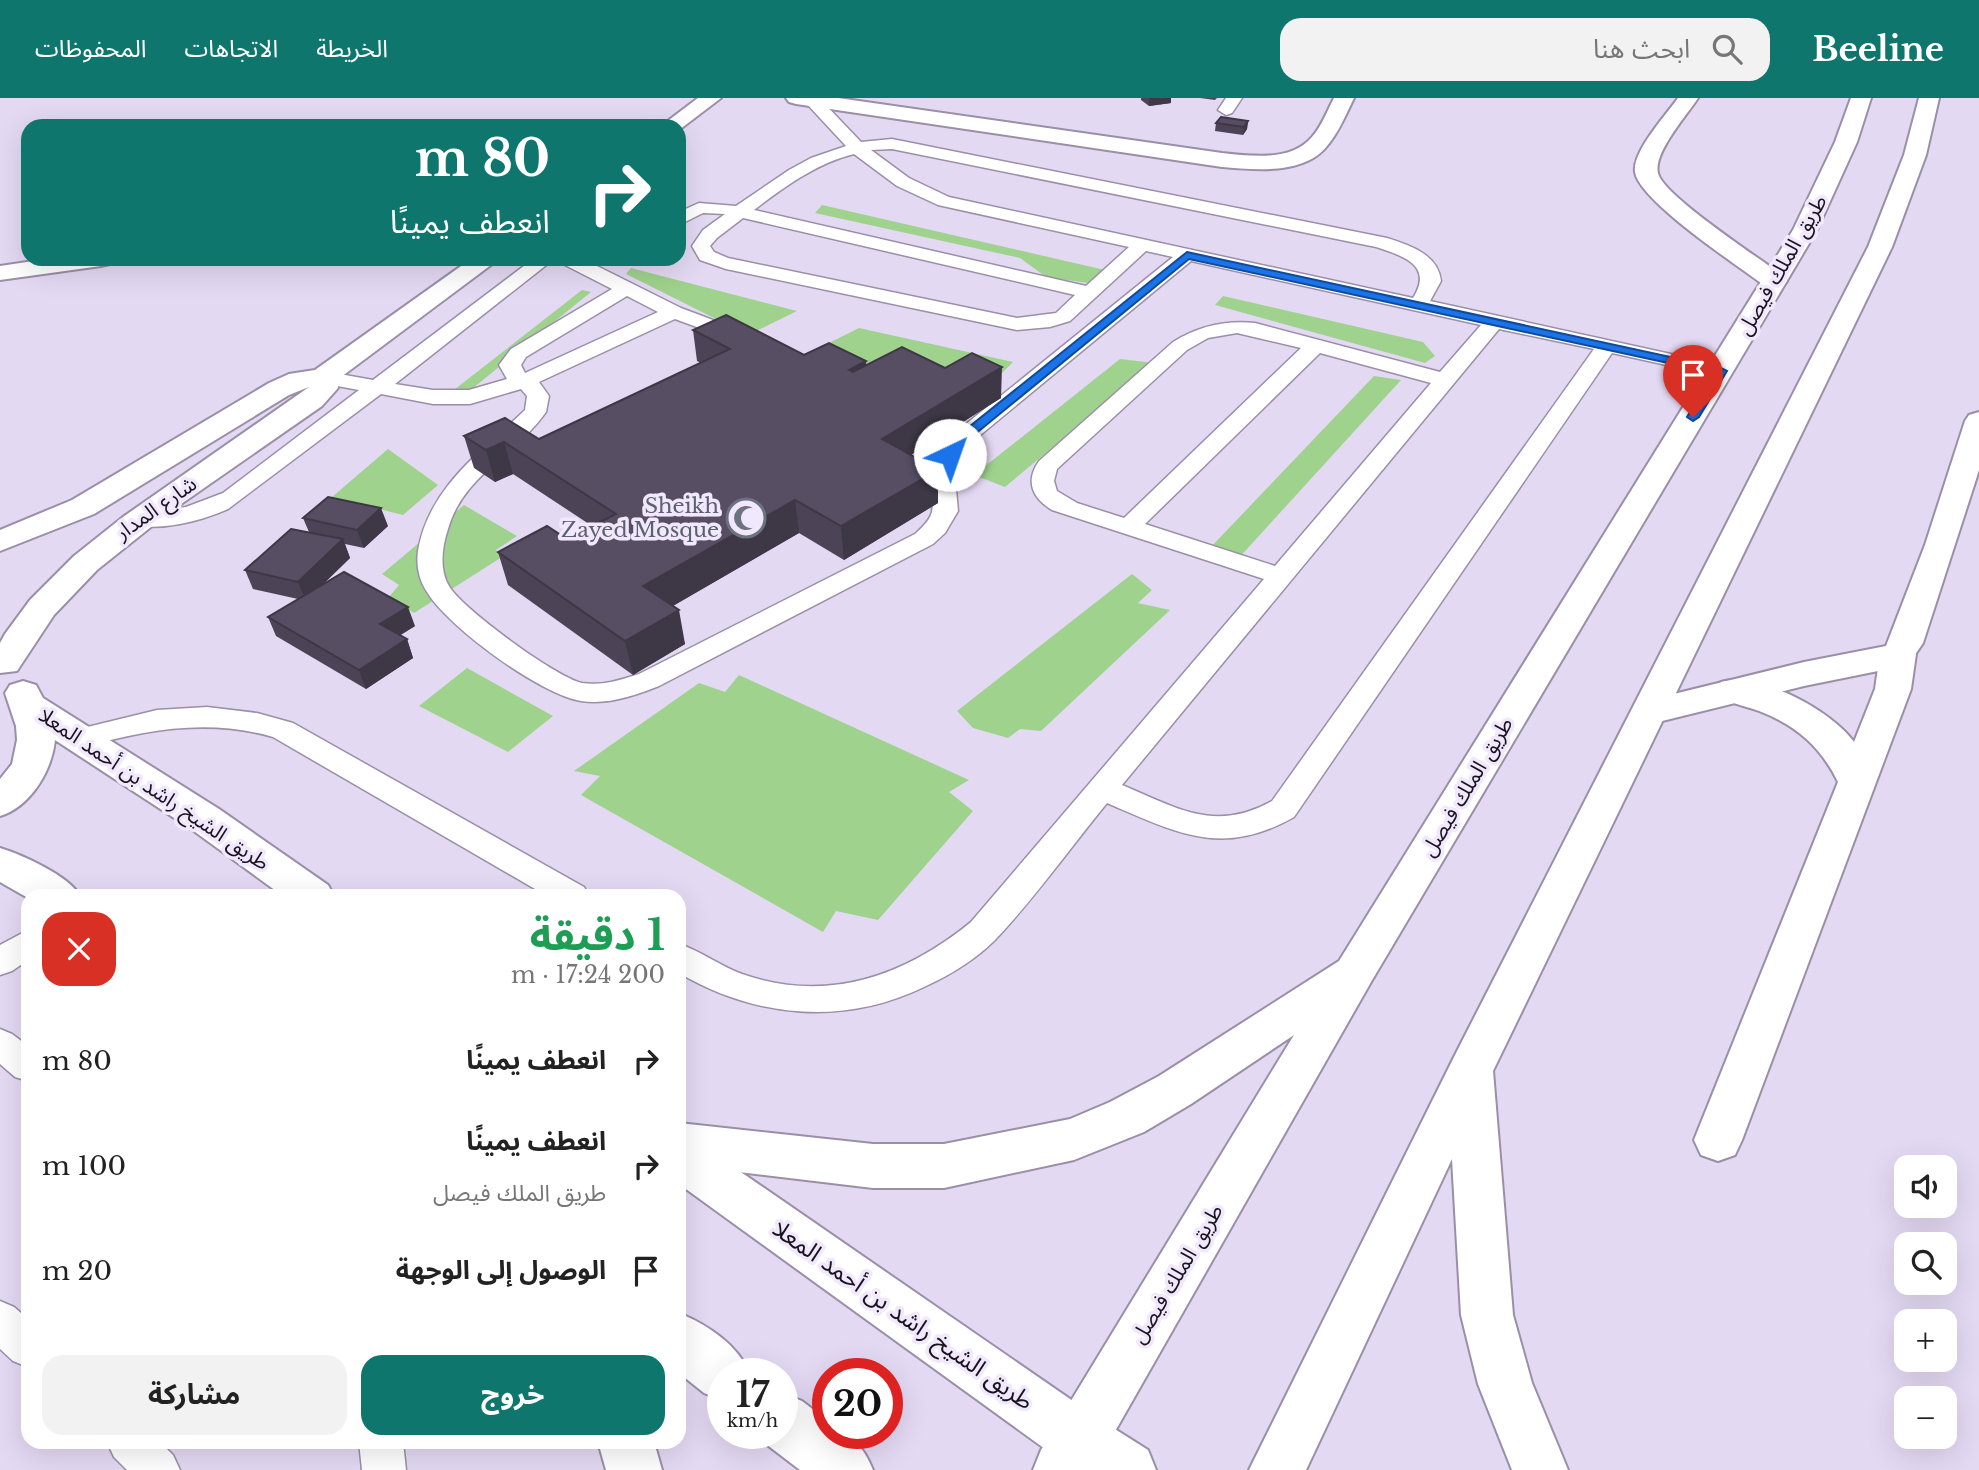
<!DOCTYPE html>
<html lang="ar">
<head>
<meta charset="utf-8">
<style>
	:root { --surface:#fff; --page:#f2f2f2; --text:#222; --muted:#767676; --accent:#0f766e }
	body { margin:0; font-family:"Libre Baskerville","Noto Sans Arabic",serif; background:var(--page); color:var(--text); direction:rtl; height:100vh; display:flex; flex-direction:column; font-size:26px; white-space:nowrap }
	* { box-sizing:border-box; margin:0 }
	p { font-size:23px; color:var(--muted) }
	.icon { flex:none; width:38px; height:38px; fill:none; stroke:currentColor; stroke-width:2; stroke-linecap:round; stroke-linejoin:round }
	.map { position:relative; flex:1; overflow:hidden; direction:ltr }
	.details { position:absolute; left:21px; top:791px; width:665px; height:560px; display:flex; flex-direction:column; background:var(--surface); border-radius:21px; box-shadow:0 7px 28px #0002; direction:rtl }
	.details>* { flex:none }
	.banner { position:absolute; left:21px; top:21px; width:665px; height:147px; border-radius:21px; box-shadow:0 7px 28px #0002; direction:rtl; background:#0f766e; color:#fff; overflow:hidden }
	.buttons { position:absolute; left:1894px; top:1057px; display:grid; gap:14px }
	.buttons a { display:grid; place-items:center; width:63px; height:63px; border-radius:14px; background:var(--surface); box-shadow:0 7px 28px #0002; font-size:35px }
	.speed { position:absolute; left:707px; top:1260px; display:flex; gap:14px; font-size:35px; font-weight:700; text-align:center }
	.speed>* { display:grid; place-content:center; width:91px; height:91px; border-radius:50%; background:var(--surface); box-shadow:0 7px 28px #0002; line-height:1 }
	.speed small { font-size:18px; font-weight:400 }
	.speed .limit { border:10px solid #d22; background:#fff; color:#111 }
	.pin { position:absolute; display:grid; place-items:center; width:60px; height:60px; color:#fff; margin:-72px -30px; border-radius:50% 50% 50% 0; rotate:-45deg; box-shadow:0 0 7px #0007 }
	.pin .icon { rotate:45deg }
	.me { position:absolute; width:77px; margin:-38px; rotate:42deg; stroke-linejoin:round; filter:drop-shadow(0 0 5px #0008) }
	.turn { display:flex; align-items:center; gap:24px; height:147px; padding:0 21px; font-size:32px }
	.turn .icon { width:91px; height:91px; stroke-width:2.5 }
	.turn b { display:block; font-size:49px; line-height:60px }
	.round { display:grid; place-items:center; flex:none; width:74px; height:74px; border-radius:21px; background:var(--page) }
	.headline { display:flex; align-items:center; justify-content:space-between; height:119px; padding:0 21px }
	h1 { font-size:42px; font-weight:700; line-height:52px; color:#1e9e55 }
	.button { display:flex; gap:14px; margin-top:auto; padding:14px 21px }
	.button a { flex:1; height:80px; border-radius:21px; background:var(--accent); color:#fff; font-size:28px; font-weight:700; line-height:80px; text-align:center }
	.button a+a { background:var(--page); color:var(--text) }
	ul { padding:0; list-style:none }
	li { display:flex; align-items:center; gap:21px; height:105px; padding:0 21px }
	li div { flex:1 }
	li b { display:block; font-size:26px }
	li em { font-style:normal }
	header { display:flex; align-items:center; gap:42px; box-sizing:border-box; height:98px; padding:0 35px; background:var(--accent); color:#fff }
	header strong { font-size:33px }
	nav { display:flex; gap:38px; margin-inline-start:auto; font-size:24px }
	.search { width:490px; height:63px; background:var(--page); display:flex; align-items:center; gap:18px; box-sizing:border-box; padding:0 24px; border-radius:21px; color:var(--muted); font-size:26px }
	.map>svg:first-child { display:block }
</style>
</head>
<body>
<header>
<strong>Beeline</strong>
<div class="search"><svg class="icon" aria-label="search" viewBox="0 0 24 24"><circle cx="10" cy="10" r="6"/><path d="M15 15l6 6"/></svg>ابحث هنا</div>
<nav><a>الخريطة</a><a>الاتجاهات</a><a>المحفوظات</a></nav>
</header>
<div class="map">
<svg width="1979" height="1372" viewBox="0 0 1979 1372">
	<rect width="100%" height="100%" fill="#e4d9f3"/>
	<path fill="#9fd28d" d="M822 107 1118 175 1109 188 1046 179 1020 160 815 115Z
		M631 170 797 213 748 237 626 176Z
		M582 192 591 194 462 299 450 295Z
		M1223 198 1423 244 1435 258 1425 265 1215 207Z
		M859 230 1013 264 1000 277 904 283 821 249Z
		M1120 261 1154 265 1005 389 974 377Z
		M1374 278 1401 282 1237 462 1209 451Z
		M388 351 438 387 403 417 332 399Z
		M464 407 517 438 496 452 502 459 414 515 389 499 399 487 382 476Z
		M1132 476 1152 492 1138 505 1170 512 1041 633 1020 631 1008 640 973 630 957 613Z
		M467 570 553 618 508 654 419 608Z
		M739 577 969 682 949 694 973 713 878 822 836 813 823 834 581 697 600 678 574 673 699 585 725 594Z"/>
	<g fill="none" stroke-linecap="round" stroke-linejoin="round">
		<defs>
			<path id="service" d="M806 0H819L861 44 892 41 1387 140C1409 147 1438 156 1441 183L1430 203 1721 267 1729 268 1732 273 1729 278 1721 279 1612 255 1294 719C1222 760 1177 735 1107 705 1071 749 1034 801 995 842 975 862 950 877 924 889 843 928 756 920 679 875V846C701 853 720 868 742 876 827 906 905 878 971 824L1264 481 1052 412C1032 400 1025 383 1039 363L1173 244C1199 228 1225 222 1255 225L1440 274 1481 227 1191 163 967 348 959 363 955 381 958 413 945 435 933 446 659 588C634 598 607 607 581 603 541 597 448 529 427 494 419 482 416 467 418 453 429 389 481 354 525 312L527 298 521 291 470 306H433L381 296 228 411C200 423 161 434 130 426L127 421 130 416 186 409 223 395 359 292 315 284 312 279 315 274 323 273 373 282 533 161H554L395 286 433 292H469L507 281 499 267 511 251 612 191 561 165 559 161H583L681 210 750 236 753 240 750 244 743 246 675 221 539 284 549 298 546 314C516 357 463 377 448 431 442 449 439 471 449 488 461 510 557 580 582 585 602 588 621 582 639 576L915 436C942 412 929 410 932 380 933 364 941 352 950 339L1173 159 1146 153 1070 223 1050 229 1017 232 726 171 700 162 692 148 703 132 725 116 703 115 679 127V114L699 105 736 108 789 72 811 60 846 48 806 5ZM892 51 1376 149C1403 158 1434 167 1413 200L949 99 909 80 871 52ZM854 56 897 88 938 107 1129 149 1086 188 754 112C784 89 817 65 854 56ZM743 120 1075 197 1056 215 1017 220 728 160 714 154 710 148 717 140ZM627 198 658 214 525 275 521 267 526 259ZM1499 231 1594 251 1272 703C1215 735 1177 710 1122 687ZM1237 235 1301 250 1124 420 1077 405 1057 393 1054 383 1057 371 1187 252 1208 240ZM1320 255 1431 285 1275 468 1145 426Z
				M1226 0H1242L1232 15 1226 17 1218 12Z
				M207 609 257 615 293 625 584 789 589 798H547L273 639C207 620 145 632 81 650L71 647 67 640 71 633 157 612Z
				M28 832V862L12 873 0 877V847Z
				M0 931 12 936 28 948V983L15 979 0 966Z
				M0 1203 14 1209 28 1221V1269L13 1263 0 1251Z
				M107 1344H160L173 1357 180 1372H127L114 1359Z
				M359 1344H403L406 1372H362Z"/>
			<path id="minor" d="M786 0H838L1222 55C1251 58 1291 64 1312 39 1322 28 1327 13 1334 0H1354C1346 16 1339 34 1327 48 1304 77 1254 72 1222 69L796 6 789 4Z
				M47 161H113L110 166 101 168 0 182V168Z
				M1898 545 1910 548 1916 556 1911 591 1742 1042 1735 1057 1718 1063 1701 1057 1694 1042 1838 684C1821 649 1796 627 1759 613 1744 607 1725 606 1716 592L1721 584C1759 573 1832 613 1854 644L1875 591 1880 556 1886 548Z"/>
			<path id="tertiary" d="M698 0H721L679 32V28H661Z
				M1678 0H1698C1687 17 1653 55 1658 75 1662 97 1761 161 1783 178L1787 183 1783 188 1774 191 1765 188C1740 169 1639 103 1635 74 1632 54 1666 17 1678 0Z
				M471 161H499L337 282 338 290 322 308 171 413 97 472 54 517 17 573 0 575V545L5 536 30 502 74 458 123 419 309 289 289 297 94 416 0 453V432L72 402 269 285 289 276 315 272Z
				M1979 314V372L1923 545 1910 564 1888 571 1804 588 1650 626 1637 623 1632 614 1637 605 1804 564 1886 548 1925 447 1965 323 1969 317Z
				M23 583 36 587 43 600 219 711 328 787 334 798H283L191 731 55 642C52 673 30 709 0 718V681L12 666 17 642 16 628 5 595 10 587Z
				M0 750C23 757 69 778 80 798L28 800 0 784Z
				M679 1037 696 1043 1099 1321 1107 1341 1099 1361 1079 1369 1059 1361 679 1086Z
				M679 1215C708 1227 738 1247 750 1276H723V1303L704 1295 679 1275Z
				M782 1295 802 1303 828 1323V1335C853 1335 864 1350 873 1372H800L762 1343 759 1335H782Z"/>
			<path id="secondary" d="M1079 1313 1099 1321 1148 1352 1156 1372H1077L1059 1361 1051 1341 1059 1321Z"/>
			<path id="primary" d="M1851 0H1871L1857 44 1817 132 1371 884 1093 1372H1033L1041 1352 1294 937 1191 1006 1144 1034 1074 1062 944 1090H873L679 1067V1025L873 1046H944L1070 1021 1110 1004 1159 978 1339 863 1793 132 1835 44Z
				M1919 0H1939L1926 57 1892 149 1493 973 1513 1217 1532 1285 1568 1372H1512L1478 1286 1461 1217 1452 1061 1306 1372H1249L1454 959 1868 149 1904 57Z
				M598 1344H654L662 1372H606Z"/>
		</defs>
		<use href="#service" stroke="#9a8fa7" stroke-width="3"/>
		<use href="#minor" stroke="#9a8fa7" stroke-width="4"/>
		<use href="#tertiary" stroke="#9a8fa7" stroke-width="4"/>
		<use href="#secondary" stroke="#9a8fa7" stroke-width="4"/>
		<use href="#primary" stroke="#9a8fa7" stroke-width="4"/>
		<use href="#service" fill="#fff" fill-rule="evenodd"/>
		<use href="#minor" fill="#fff" fill-rule="evenodd"/>
		<use href="#tertiary" fill="#fff" fill-rule="evenodd"/>
		<use href="#secondary" fill="#fff" fill-rule="evenodd"/>
		<use href="#primary" fill="#fff" fill-rule="evenodd"/>
	</g>
	<path fill="#4c4356" d="M1141 0H1171V5L1149 8 1141 2Z
		M1200 0H1217L1215 2Z
		M1248 23 1247 31 1243 37 1215 33 1216 25Z
		M693 232 804 257 866 267 1001 300 910 357 938 405 844 462 799 435 673 508 685 546 633 577 508 487 498 454 567 441 592 428 513 376 495 384 474 370 464 338 539 341 701 265 697 263Z
		M303 420 388 428 364 450 345 446 350 460 322 487 415 528 400 537 407 541 413 560 366 591 276 538 268 519 298 501 253 491 245 472 309 434Z"/>
	<path fill="#3e3746" d="M1149 0H1171V5L1149 8Z
		M1248 23 1247 31 1243 37 1244 29Z
		M866 263 868 294 849 272Z
		M1002 269 1001 300 884 374 882 341Z
		M504 344 513 376 495 384 486 352Z
		M938 372V405L844 462 841 428Z
		M795 402 799 435 650 521 643 488Z
		M381 410 388 428 364 450 357 432Z
		M343 441 350 460 306 503 298 484Z
		M408 509 415 528 388 545 380 526Z
		M679 512 685 546 633 577 625 543Z
		M407 541 413 560 366 591 359 572Z"/>
	<path fill="#584e64" stroke="#3e3746" stroke-width="2" d="M1221 19 1248 23 1244 29 1216 25Z
		M726 217 804 257 829 245 866 263 849 272 853 274 902 249 945 270 972 255 1002 269 882 341 938 372 841 428 795 402 643 488 679 512 625 543 498 454 547 428 567 441 616 416 504 344 486 352 464 338 505 320 539 341 730 251 693 232Z
		M328 399 381 410 357 432 303 420Z
		M291 431 343 441 298 484 245 472Z
		M344 474 408 509 380 526 407 541 359 572 268 519Z"/>
	<path fill="#1a73e8" stroke="#114b97" stroke-width="2" d="M1187 154 1721 270 1727 273 1699 319 1693 323 1687 319 1714 275 1189 161 963 346 954 360H945L943 357 954 341Z"/>
	<defs>
		<symbol id="mosque-ring" viewBox="-11 -11 22 22"><circle r="9.5" fill="#f1e8fd" stroke="#6b7280" stroke-width="1.5"/><path d="M3.5-4.9A6 6 0 1 0 3.5 4.9A5 5 0 1 1 3.5-4.9Z" fill="#6b7280"/></symbol>
	</defs>
	<g fill-rule="evenodd">
		<use href="#mosque-ring" x="724" y="398" width="44" height="44"/>
	</g>
	<g text-anchor="middle" stroke-width="7" stroke-linejoin="round" paint-order="stroke">
		<g font-size="21" fill="#18141d" stroke="#f1e8fd">
			<text transform="translate(1782 167) rotate(-60)" y="7">طريق الملك فيصل</text>
			<text transform="translate(156 410) rotate(-35)" y="7">شارع المدار</text>
			<text transform="translate(1467 689) rotate(-59)" y="7">طريق الملك فيصل</text>
			<text transform="translate(154 691) rotate(34)" y="7">طريق الشيخ راشد بن أحمد المعلا</text>
			<text transform="translate(1177 1176) rotate(-59)" y="7">طريق الملك فيصل</text>
		</g>
		<g font-size="21" fill="#5b616d" stroke="#f1e8fd" text-anchor="end">
			<text x="719" y="415">Sheikh<tspan x="719" dy="24">Zayed Mosque</tspan></text>
		</g>
		<g font-size="24" fill="#18141d" stroke="#f1e8fd">
			<text transform="translate(903 1217) rotate(35)" y="8">طريق الشيخ راشد بن أحمد المعلا</text>
		</g>
	</g>
</svg>
<div class="buttons">
<a><svg class="icon" aria-label="sound" viewBox="0 0 24 24"><path d="M4 9h4l5-4v14l-5-4H4zM17 9q2 3 0 6"/></svg></a>
<a><svg class="icon" aria-label="search" viewBox="0 0 24 24"><circle cx="10" cy="10" r="6"/><path d="M15 15l6 6"/></svg></a>
<a>+</a>
<a>−</a>
</div>
<div class="speed"><div>17<small>km/h</small></div><div class="limit">20</div></div>
<div class="pin" style="left:1693px;top:319px;background:#d93025"><svg class="icon" aria-label="arrive" viewBox="0 0 24 24"><path d="M6 21V4h12l-3 4 3 4H6"/></svg></div>
<svg class="me" style="left:950px;top:357px" viewBox="-20 -20 40 40"><circle r="19" fill="#fff"/><path d="M0-13L10 11 0 6-10 11z" fill="#1a73e8"/></svg>
<div class="banner">
<div class="turn"><svg class="icon" aria-label="right" viewBox="0 0 24 24"><path d="M7 20v-9h11M14 6l5 5-5 5"/></svg><div><b>80 m</b>انعطف يمينًا</div></div>
</div>
<section class="details">
<div class="headline"><div><h1>1 دقيقة</h1><p>200 m · 17:24</p></div><a class="round" style="background:#d93025;color:#fff"><svg class="icon" aria-label="close" viewBox="0 0 24 24"><path d="M6 6l12 12M18 6L6 18"/></svg></a></div>
<ul>
<li><svg class="icon" aria-label="right" viewBox="0 0 24 24"><path d="M7 20v-9h11M14 6l5 5-5 5"/></svg><div><b>انعطف يمينًا</b></div><em>80 m</em></li>
<li><svg class="icon" aria-label="right" viewBox="0 0 24 24"><path d="M7 20v-9h11M14 6l5 5-5 5"/></svg><div><b>انعطف يمينًا</b><p>طريق الملك فيصل</p></div><em>100 m</em></li>
<li><svg class="icon" aria-label="arrive" viewBox="0 0 24 24"><path d="M6 21V4h12l-3 4 3 4H6"/></svg><div><b>الوصول إلى الوجهة</b></div><em>20 m</em></li>
</ul>
<div class="button"><a>خروج</a><a>مشاركة</a></div>
</section>
</div>
</body>
</html>
